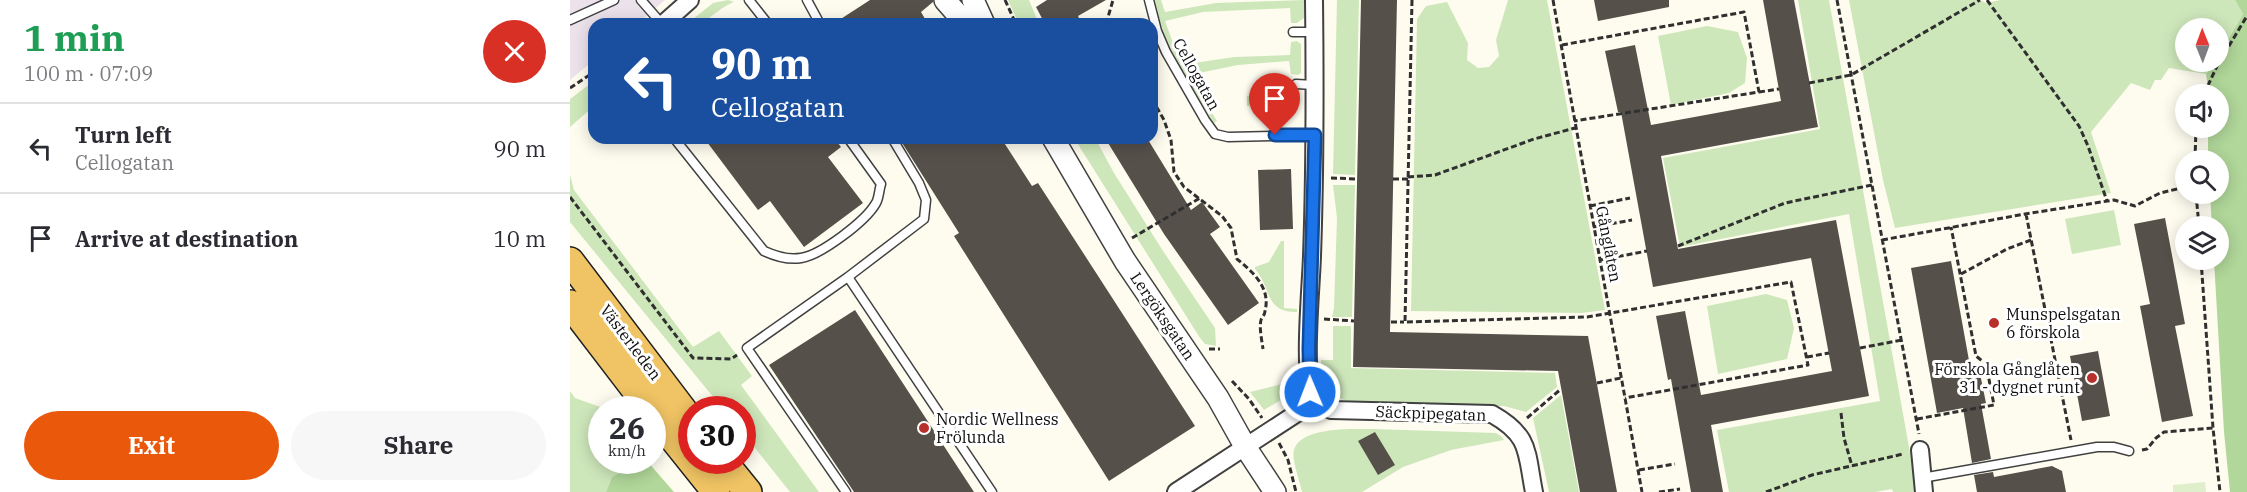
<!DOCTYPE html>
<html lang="en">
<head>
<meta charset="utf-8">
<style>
	:root { --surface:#fff; --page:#f7f7f7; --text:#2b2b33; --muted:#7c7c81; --line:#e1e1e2; --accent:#ea580c }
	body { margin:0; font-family:"IBM Plex Serif",serif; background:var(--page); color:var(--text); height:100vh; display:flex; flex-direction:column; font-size:22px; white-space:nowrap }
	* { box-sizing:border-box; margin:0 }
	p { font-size:20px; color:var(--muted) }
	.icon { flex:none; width:33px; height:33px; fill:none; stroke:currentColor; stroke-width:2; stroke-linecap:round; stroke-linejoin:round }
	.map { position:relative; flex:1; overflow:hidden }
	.panel { display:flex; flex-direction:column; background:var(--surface); width:570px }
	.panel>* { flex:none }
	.hud { position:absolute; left:18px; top:18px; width:570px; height:126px; border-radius:18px; box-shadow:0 3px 15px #0003; background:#1a4fa0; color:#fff; overflow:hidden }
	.needle { width:39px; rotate:359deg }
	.tools { position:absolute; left:1605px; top:18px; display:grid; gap:12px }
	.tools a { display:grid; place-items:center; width:54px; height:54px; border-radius:50%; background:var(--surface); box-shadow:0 3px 15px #0003; font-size:30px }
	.speed { position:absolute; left:18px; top:396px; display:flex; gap:12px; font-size:30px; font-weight:700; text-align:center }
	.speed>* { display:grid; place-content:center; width:78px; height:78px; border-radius:50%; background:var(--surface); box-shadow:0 3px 15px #0003; line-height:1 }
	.speed small { font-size:15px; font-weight:400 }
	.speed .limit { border:9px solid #d22; background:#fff; color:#111 }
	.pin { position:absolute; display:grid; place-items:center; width:51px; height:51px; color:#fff; margin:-62px -26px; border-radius:50% 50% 50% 0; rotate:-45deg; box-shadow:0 0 6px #0007 }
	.pin .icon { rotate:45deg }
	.me { position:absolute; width:66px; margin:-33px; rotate:359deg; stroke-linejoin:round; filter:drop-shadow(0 0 4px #0008) }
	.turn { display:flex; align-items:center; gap:21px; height:126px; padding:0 24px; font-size:27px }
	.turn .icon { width:78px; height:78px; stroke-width:2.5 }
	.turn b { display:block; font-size:42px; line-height:51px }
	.round { display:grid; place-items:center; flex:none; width:63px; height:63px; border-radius:32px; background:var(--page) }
	.overview { display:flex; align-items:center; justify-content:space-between; height:102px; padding:0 24px }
	h1 { font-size:36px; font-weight:700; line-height:45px; color:#1e9e55 }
	.primary-button { display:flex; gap:12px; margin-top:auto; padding:12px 24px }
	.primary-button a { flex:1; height:69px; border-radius:36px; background:var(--accent); color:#fff; font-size:24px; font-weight:700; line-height:69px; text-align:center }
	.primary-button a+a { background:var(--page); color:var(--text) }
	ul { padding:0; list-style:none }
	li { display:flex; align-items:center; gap:18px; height:90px; padding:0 24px; border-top:2px solid var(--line) }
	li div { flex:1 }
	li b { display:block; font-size:22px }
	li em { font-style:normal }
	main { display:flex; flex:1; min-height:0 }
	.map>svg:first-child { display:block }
</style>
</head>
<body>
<main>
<section class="panel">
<div class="overview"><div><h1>1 min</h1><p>100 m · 07:09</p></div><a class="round" style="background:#d93025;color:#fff"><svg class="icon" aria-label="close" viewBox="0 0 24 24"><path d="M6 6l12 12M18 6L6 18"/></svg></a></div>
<ul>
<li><svg class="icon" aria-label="left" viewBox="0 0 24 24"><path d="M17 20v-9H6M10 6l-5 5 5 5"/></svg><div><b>Turn left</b><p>Cellogatan</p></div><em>90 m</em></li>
<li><svg class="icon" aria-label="arrive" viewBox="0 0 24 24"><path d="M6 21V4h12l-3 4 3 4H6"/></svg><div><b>Arrive at destination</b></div><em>10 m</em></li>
</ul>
<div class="primary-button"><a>Exit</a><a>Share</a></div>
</section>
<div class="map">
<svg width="1677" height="492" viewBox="0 0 1677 492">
	<rect width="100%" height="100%" fill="#fefcef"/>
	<path fill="#ece2ec" d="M0 0H95L67 24H24V60L0 80Z"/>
	<path fill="#cee7ba" d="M158 0 164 2C144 10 140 24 117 24L143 3Z
		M438 0H459L469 24H449Z
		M585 0H591L595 12 646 3 734 0V18L727 23H721L720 8 633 12 595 21 611 65 664 57 720 55 721 42 727 41 731 44V73L728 75 721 74 719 61 668 65 619 75 647 121 644 123C621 84 593 46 585 0Z
		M767 0H789L785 175 763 174Z
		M938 0H977L1035 310 1012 313 841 311 847 19 856 6 877 2 898 43 897 60 908 68 919 67 929 56 926 40Z
		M1228 0H1259L1347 492H1323L1322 489 1305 492H1159L1147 430 1310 401 1279 214 1110 247 1093 158 1250 129Z
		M1279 0H1410L1416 3 1430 0H1665L1673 14 1649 55 1648 28H1616V62H1644L1636 74 1599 68 1591 80H1585L1580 90 1561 83 1521 132 1541 193 1325 228 1313 180Z
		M1137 26 1168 32 1177 58 1175 83 1159 93 1101 105 1088 36Z
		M24 81V106L0 127V99Z
		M699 94 701 120 698 119 697 105 677 106V96Z
		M504 138H525L544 173 593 251 645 328 646 346 635 344 630 338Z
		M0 175 4 190 123 347 149 331 182 376 171 385 249 492H220L173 433 172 410 153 409 0 222Z
		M763 185H785L782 317H762L764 308 767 218Z
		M1544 210 1551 245 1502 254 1495 219Z
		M711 241H714V308L727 309V312C694 312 702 288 685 269V267L699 262Z
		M1196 294 1217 300 1224 328 1217 359 1148 374 1137 306Z
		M763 326H781V368L985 373 987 387 956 412 934 406 788 404C762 399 752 387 751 360H763Z
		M718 374H722C728 395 709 400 694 410L680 392 716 383Z
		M0 391 5 398 36 409 32 410V460L61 461 56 469 42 477 36 492H0Z
		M991 395 1009 492H979L963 418Z
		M804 429 926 433 931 436 934 440 881 450 833 467 792 492H732C730 482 721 458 724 450 730 426 785 429 804 429Z"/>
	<path fill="#b1d79a" d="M1665 0H1677V492H1660L1654 432 1644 260H1648V226H1642L1640 194H1648V160H1638V128H1648V94H1639L1636 74 1644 62H1648L1649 55 1673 14Z
		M61 461H77L104 492H36L42 477 56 469Z"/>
	<path fill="#e0efcb" d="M1635 482 1636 492H1603V485Z"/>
	<path fill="#56504a" d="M300 0H363V2L351 12 358 24H263Z
		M477 0H536L508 16 512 24H475L466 7Z
		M791 0H827L820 332 1018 336 1047 492H1010L988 371 783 367Z
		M1024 0H1099V7L1028 21Z
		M1193 0H1224L1248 127 1091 156 1108 249 1266 220 1299 396 1141 425 1153 492H1121L1101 379 1098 380 1086 316 1115 311 1131 395 1262 371 1241 258 1083 287 1051 112H1048L1035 51 1065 45 1081 125 1211 101Z
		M134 138H264L271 147 258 157 293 203 234 247 200 201 188 210Z
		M329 138H431L462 186 468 183 625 426 539 481 384 236 389 233Z
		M535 138H577L621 210 632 202 650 227 640 234 689 303 658 325 594 234Z
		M721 169 723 229 690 230 688 170Z
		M1595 218 1615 324 1605 326 1623 416 1592 422 1570 306 1580 304 1564 224Z
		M1381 261 1400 366 1408 364 1416 403 1411 404 1421 459 1402 463 1393 408 1367 413 1341 268Z
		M285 310 404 492H284L199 365Z
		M1528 351 1540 416 1512 421 1500 356Z
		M805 432 825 465 808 475 788 441Z
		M1482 466 1492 471 1496 492H1407L1404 475 1423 472 1424 477Z"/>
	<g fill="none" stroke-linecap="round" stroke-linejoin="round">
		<defs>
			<path id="service" d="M71 0 92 24
				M179 0 198 24
				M237 0 250 24
				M579 0 587 31 596 52 635 120 645 134 658 137 745 135
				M0 20 44 0
				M723 32H744
				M726 84 744 85
				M104 138 194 251C205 256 219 260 231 258 251 255 296 221 306 203 309 198 309 190 311 184L278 138
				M278 277 354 219 356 200 349 183 322 138
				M1352 478 1527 447H1544L1559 451
				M276 492 177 348 278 277 422 492"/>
			<path id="minor" d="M93 24 120 0
				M744 402C732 374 741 290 742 256 745 171 745 86 744 0
				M744 402 761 410 922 414C961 436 956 452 964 492
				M1350 450 1354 492
				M606 492 744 402"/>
			<path id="tertiary" d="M375 0 396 24
				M403 0 414 24
				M483 138 555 261 648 398 676 448 705 492"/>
			<path id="trunk" d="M0 261 122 422
				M0 304 81 410
				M82 412 146 492
				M152 460 178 492"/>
		</defs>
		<use href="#service" stroke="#414141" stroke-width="11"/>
		<use href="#minor" stroke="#414141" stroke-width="20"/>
		<use href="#tertiary" stroke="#414141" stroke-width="24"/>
		<use href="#trunk" stroke="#1f1f1f" stroke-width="30"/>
		<path stroke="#303030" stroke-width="3" stroke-dasharray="6 3" stroke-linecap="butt" d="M435 0 446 24
			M842 0 835 322 1017 317 1221 282 1238 365 1055 398
			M983 0 1072 492
			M1267 0 1349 434
			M1417 0 1509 126 1518 146 1537 201
			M536 24 543 0
			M992 45 1174 12 1189 92 1004 121
			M1239 83 1281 75 1410 0
			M0 88 24 72
			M1189 92 1209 89
			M1634 94 1648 64 1677 16
			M582 99 594 120 601 140 604 172 614 187 652 216 661 228 667 259C683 272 701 288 695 311 695 315 692 317 691 320 689 328 692 341 693 349
			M1625 160 1626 128
			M838 177 865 175 964 139 1005 128
			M761 178 787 179
			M823 179H838
			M1626 194 1629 226
			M0 197 123 358 161 359 167 355
			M1020 206 1060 198
			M1456 214 1501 440
			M1023 227 1062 220
			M562 238 630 198
			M1312 240 1455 214 1544 200 1565 206 1590 193 1616 187
			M1108 246 1215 203 1302 185
			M1030 260 1077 251
			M1631 260 1643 428 1650 492
			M1391 274 1437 249 1461 240
			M754 319 784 321
			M821 322H834
			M1290 348 1332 340
			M639 349H650
			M1237 357 1259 353
			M662 381 679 399 692 418
			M1027 383 1051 378
			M1271 413 1274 438 1282 466
			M957 418 991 389
			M1347 419 1424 405 1416 364 1406 356 1381 227
			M709 443 718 460 726 492
			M1572 450 1577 449 1586 438 1594 432 1643 428
			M1069 470 1105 464
			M1089 492 1110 489
			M1196 492 1242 475 1333 454"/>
		<use href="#service" stroke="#fff" stroke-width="8"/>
		<use href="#minor" stroke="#fff" stroke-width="16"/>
		<use href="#tertiary" stroke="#fff" stroke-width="21"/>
		<use href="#trunk" stroke="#f0c464" stroke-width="27"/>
	</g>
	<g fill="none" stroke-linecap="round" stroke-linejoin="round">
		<defs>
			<path id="route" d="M705 135H745L739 349 740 392"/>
		</defs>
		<use href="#route" stroke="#114b97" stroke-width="15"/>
		<use href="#route" stroke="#1a73e8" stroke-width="10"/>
	</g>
	<g fill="#b8302c" stroke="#fff" stroke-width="2">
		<circle cx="1424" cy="323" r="6"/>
		<circle cx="1522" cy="378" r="6"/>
		<circle cx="354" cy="428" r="6"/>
	</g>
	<g text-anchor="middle" stroke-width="6" stroke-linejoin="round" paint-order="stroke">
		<g font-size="16" fill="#0e0e0e" stroke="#fff">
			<text transform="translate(627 74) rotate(61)" y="6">Cellogatan</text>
			<text transform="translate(1039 244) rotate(79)" y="6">Gånglåten</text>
			<text transform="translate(593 316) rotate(56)" y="6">Lergöksgatan</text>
			<text transform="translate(61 342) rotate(53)" y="6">Västerleden</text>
			<text transform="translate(861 413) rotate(2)" y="6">Säckpipegatan</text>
		</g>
		<g font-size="16" fill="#0e0e0e" stroke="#fff" text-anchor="start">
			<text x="1436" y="320">Munspelsgatan<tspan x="1436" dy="18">6 förskola</tspan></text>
			<text x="1510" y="375" text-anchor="end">Förskola Gånglåten<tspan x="1510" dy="18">31 - dygnet runt</tspan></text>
			<text x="366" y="425">Nordic Wellness<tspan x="366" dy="18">Frölunda</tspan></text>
		</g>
	</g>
</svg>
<div class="tools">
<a><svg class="needle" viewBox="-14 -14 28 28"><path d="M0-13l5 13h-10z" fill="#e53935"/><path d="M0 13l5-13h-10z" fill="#7c7c81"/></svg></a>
<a><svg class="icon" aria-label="sound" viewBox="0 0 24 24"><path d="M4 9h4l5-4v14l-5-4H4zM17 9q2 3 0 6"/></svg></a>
<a><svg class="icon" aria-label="search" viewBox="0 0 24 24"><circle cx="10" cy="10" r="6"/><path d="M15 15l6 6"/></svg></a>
<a><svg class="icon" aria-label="layers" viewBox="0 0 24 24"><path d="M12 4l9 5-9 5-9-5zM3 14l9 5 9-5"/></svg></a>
</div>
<div class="speed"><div>26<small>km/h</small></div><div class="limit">30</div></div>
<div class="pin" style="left:705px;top:135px;background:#d93025"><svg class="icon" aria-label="arrive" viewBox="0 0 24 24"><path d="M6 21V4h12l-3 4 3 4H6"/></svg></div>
<svg class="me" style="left:740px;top:392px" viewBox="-20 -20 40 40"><circle r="17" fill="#1a73e8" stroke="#fff" stroke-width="3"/><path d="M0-11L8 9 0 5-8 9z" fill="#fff"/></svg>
<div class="hud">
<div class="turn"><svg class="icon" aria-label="left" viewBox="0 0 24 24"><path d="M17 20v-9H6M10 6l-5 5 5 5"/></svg><div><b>90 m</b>Cellogatan</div></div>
</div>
</div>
</main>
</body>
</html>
